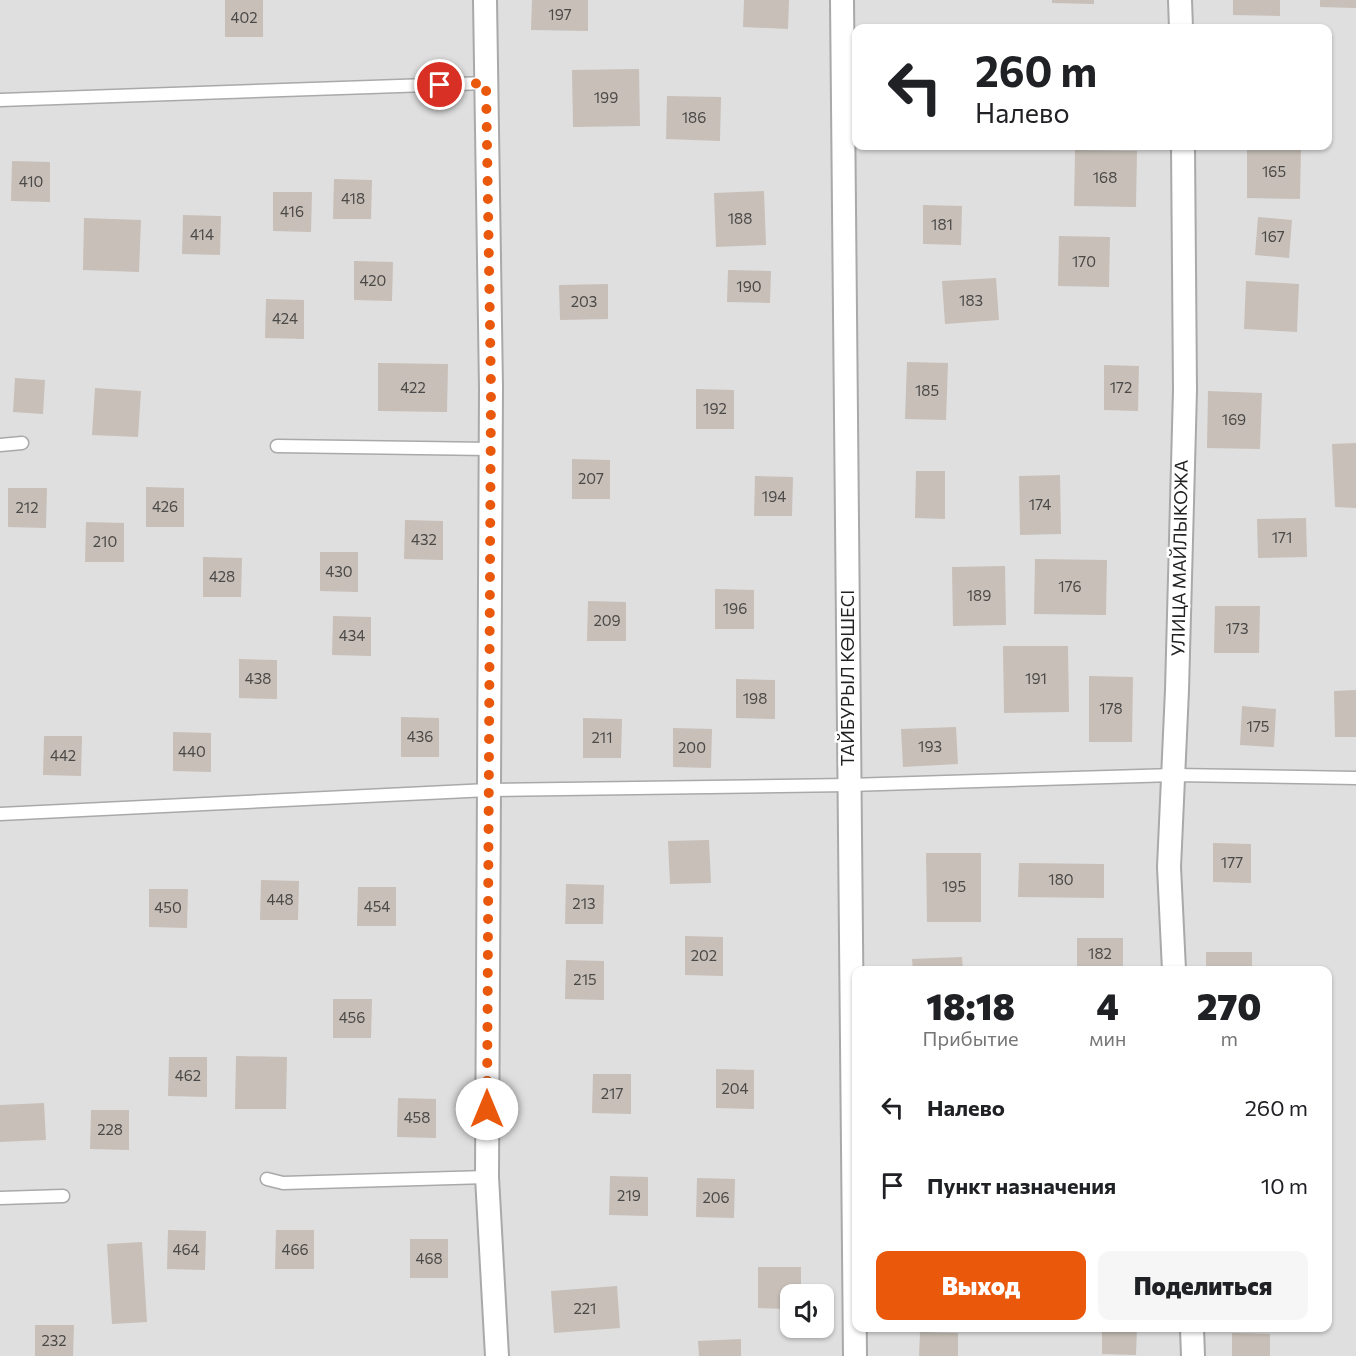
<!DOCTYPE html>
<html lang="ru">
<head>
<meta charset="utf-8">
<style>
	:root { --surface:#fff; --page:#f6f6f6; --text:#202124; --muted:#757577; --accent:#ea580c }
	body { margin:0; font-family:Commissioner,sans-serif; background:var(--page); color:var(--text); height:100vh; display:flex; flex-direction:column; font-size:22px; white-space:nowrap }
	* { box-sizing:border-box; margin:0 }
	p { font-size:20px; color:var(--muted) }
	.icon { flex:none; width:33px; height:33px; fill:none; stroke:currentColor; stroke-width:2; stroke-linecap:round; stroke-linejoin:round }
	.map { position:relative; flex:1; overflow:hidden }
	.panel { position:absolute; left:852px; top:966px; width:480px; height:366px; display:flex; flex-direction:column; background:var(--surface); border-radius:12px; box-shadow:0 2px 4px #0004 }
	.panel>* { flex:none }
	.hud { position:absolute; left:852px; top:24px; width:480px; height:126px; border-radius:12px; box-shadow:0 2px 4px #0004; background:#fff; color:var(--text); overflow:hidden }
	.tools { position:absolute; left:780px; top:1284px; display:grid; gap:12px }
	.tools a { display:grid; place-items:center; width:54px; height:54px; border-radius:12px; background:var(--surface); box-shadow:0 2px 4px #0004; font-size:30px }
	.pin { position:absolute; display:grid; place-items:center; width:51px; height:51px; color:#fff; margin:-26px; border:3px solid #fff; border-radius:50%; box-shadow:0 2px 6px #0007 }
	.me { position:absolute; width:66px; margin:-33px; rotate:0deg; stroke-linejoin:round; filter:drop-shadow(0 0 4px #0008) }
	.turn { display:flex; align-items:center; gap:21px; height:126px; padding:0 24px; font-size:27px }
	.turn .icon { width:78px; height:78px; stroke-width:2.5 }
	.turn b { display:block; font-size:42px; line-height:51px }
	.eta { display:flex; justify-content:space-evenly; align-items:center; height:102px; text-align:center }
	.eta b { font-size:36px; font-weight:800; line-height:42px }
	.action { display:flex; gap:12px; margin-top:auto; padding:12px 24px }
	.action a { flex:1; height:69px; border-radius:12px; background:var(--accent); color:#fff; font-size:24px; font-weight:800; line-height:69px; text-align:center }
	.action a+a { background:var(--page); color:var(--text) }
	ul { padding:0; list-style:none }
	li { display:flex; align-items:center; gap:18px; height:78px; padding:0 24px }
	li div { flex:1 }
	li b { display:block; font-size:22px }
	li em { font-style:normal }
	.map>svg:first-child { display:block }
</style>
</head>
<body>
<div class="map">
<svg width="1356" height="1356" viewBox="0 0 1356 1356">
	<rect width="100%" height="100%" fill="#f2efe9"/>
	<path fill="#e0dfdf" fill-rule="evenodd" d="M0 0H1356V1356H0ZM856 28H1328V146H856ZM856 970H1328V1328H856ZM790 1294H824V1328H790Z"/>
	<path fill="#c7bfb8" d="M225 0H263V37H225Z
		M532 0H588V31L531 30Z
		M744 0H789L788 29 743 27Z
		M1052 0H1094V4L1052 3Z
		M1233 0H1280V16L1233 15Z
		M1320 0H1356V8L1320 7Z
		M639 69 640 126 573 127 572 70Z
		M667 96 721 97 720 141 666 139Z
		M1247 146H1301L1300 199 1247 198Z
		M1075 150 1137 151 1136 207 1074 206Z
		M12 161 50 162V202L11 201Z
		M334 179 372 180 371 219H333Z
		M764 191 766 245 716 247 714 193Z
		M273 192H312L311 232 273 231Z
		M923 205 962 206 961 245 923 244Z
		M183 215 221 216 220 255 182 254Z
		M1258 217 1292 220 1289 258 1255 255Z
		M84 218 141 220 139 272 83 270Z
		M1059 236 1110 237 1109 287 1058 286Z
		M354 261 393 262 392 301 354 300Z
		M728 270 771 271 770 303 727 302Z
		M996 278 999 320 945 324 942 281Z
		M1246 281 1299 284 1297 332 1244 329Z
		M608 284V319L560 320 559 285Z
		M266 299 304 300V339L265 338Z
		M907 362 948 363 946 420 905 419Z
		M378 363 448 364 447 412 378 411Z
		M1104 365 1139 366 1138 411 1104 410Z
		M15 378 45 380 43 414 13 412Z
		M95 388 141 391 138 437 92 435Z
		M696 389 734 390V429H696Z
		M1208 391 1262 393 1260 449 1207 448Z
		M1356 443V508L1335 507 1332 444Z
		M572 459 610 460V499H572Z
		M916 471H945V519L915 518Z
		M1060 475 1061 534 1020 535 1019 476Z
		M755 476 793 477 792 516H754Z
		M146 487 184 488V527H146Z
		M8 488H47L46 528 8 527Z
		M1306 518 1307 557 1258 558 1257 519Z
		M405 520 443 521V560L404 559Z
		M86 522 124 523V562H85Z
		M320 552H358V592L320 591Z
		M203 557 242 558 241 597H203Z
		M1035 559 1107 560 1106 615 1034 614Z
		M1005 566 1006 625 953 626 952 567Z
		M715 589 754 590V629H715Z
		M588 601 626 602V641H587Z
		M1215 606H1260L1259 653H1214Z
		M333 616 371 617V656L332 655Z
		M1003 646H1068L1069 712 1004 713Z
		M239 659 277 660V699L239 698Z
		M1089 676 1133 677 1132 742H1089Z
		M736 679 775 680V719L736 718Z
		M1356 690V737H1335L1334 691Z
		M1242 706 1276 709 1274 747 1240 745Z
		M401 717 439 718V757H401Z
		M583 718 622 719 621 758H583Z
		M956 727 958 764 903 767 901 729Z
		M673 728 712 729 711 768 673 767Z
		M173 732 211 733V772L173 771Z
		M44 736H82L81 776 43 775Z
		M709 840 711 883 670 884 668 841Z
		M1213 843 1251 844V883L1213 882Z
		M926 853H981V922H927Z
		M1019 863 1104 864V898L1018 897Z
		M261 880 299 881 298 920H260Z
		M566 884 604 885 603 924H565Z
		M358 887H396V926H357Z
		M149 889H188L187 928 149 927Z
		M685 936 723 937V976L685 975Z
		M1077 938H1123V970H1077Z
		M1206 952H1252V970H1206Z
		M962 957 963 970H913L912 959Z
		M566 960 604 961V1000L565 999Z
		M333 999H372L371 1038H333Z
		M236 1056 287 1057 286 1109H235Z
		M169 1057H207V1097L168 1096Z
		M716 1069 754 1070V1109L716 1108Z
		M593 1074H631V1114L592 1113Z
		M398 1098 436 1099V1138L397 1137Z
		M44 1103 46 1140 0 1142V1105Z
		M91 1110H129V1150L90 1149Z
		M610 1176 648 1177V1216L609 1215Z
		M697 1178 735 1179 734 1218 696 1217Z
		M168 1230 206 1231 205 1270 167 1269Z
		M276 1230H314V1269H275Z
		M410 1239H448V1278H410Z
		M142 1242 147 1322 112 1324 107 1244Z
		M758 1267H801V1294H790V1309L758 1308Z
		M617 1286 620 1328 554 1333 551 1291Z
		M35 1325H74L73 1356H35Z
		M1102 1328H1137L1136 1355 1102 1354Z
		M920 1332 958 1333V1356H919Z
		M1232 1333 1270 1334V1356H1232Z
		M741 1339V1356H699L698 1341Z"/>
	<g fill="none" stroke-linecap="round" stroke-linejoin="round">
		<defs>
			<path id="lane" d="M0 100 486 83
				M0 445 22 443
				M277 446 490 449
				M0 814 488 790 849 785 1174 775 1356 778
				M267 1179 283 1183 487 1177
				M0 1198 63 1196"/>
			<path id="street" d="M485 0 491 388 487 1177 497 1356
				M842 0 855 1356
				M1180 0 1181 28
				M1174 970 1169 867 1177 690 1185 390 1183 146
				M1192 1328 1193 1356"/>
		</defs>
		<use href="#lane" stroke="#a9a9a9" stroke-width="15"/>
		<use href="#street" stroke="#a9a9a9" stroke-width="26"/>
		<use href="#lane" stroke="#fff" stroke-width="12"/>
		<use href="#street" stroke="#fff" stroke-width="22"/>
	</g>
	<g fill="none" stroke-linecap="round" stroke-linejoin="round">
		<path stroke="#ea580c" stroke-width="10" stroke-dasharray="0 18" d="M440 85 486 83 491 388 487 1109"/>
	</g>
	<g text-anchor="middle" stroke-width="5" stroke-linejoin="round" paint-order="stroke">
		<g font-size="15" fill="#4b4948">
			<text x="560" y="20">197</text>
			<text x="244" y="23">402</text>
			<text x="606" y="103">199</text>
			<text x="694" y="123">186</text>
			<text x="1274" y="177">165</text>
			<text x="1105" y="183">168</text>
			<text x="31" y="187">410</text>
			<text x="353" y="204">418</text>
			<text x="292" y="217">416</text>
			<text x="740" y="224">188</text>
			<text x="942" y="230">181</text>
			<text x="202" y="240">414</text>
			<text x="1273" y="242">167</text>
			<text x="1084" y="267">170</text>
			<text x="373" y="286">420</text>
			<text x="749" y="292">190</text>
			<text x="971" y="306">183</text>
			<text x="584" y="307">203</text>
			<text x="285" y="324">424</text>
			<text x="413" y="393">422</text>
			<text x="1121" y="393">172</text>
			<text x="927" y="396">185</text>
			<text x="715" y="414">192</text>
			<text x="1234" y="425">169</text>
			<text x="591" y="484">207</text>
			<text x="774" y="502">194</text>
			<text x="1040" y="510">174</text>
			<text x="165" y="512">426</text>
			<text x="27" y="513">212</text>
			<text x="1282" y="543">171</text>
			<text x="424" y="545">432</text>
			<text x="105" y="547">210</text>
			<text x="339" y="577">430</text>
			<text x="222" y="582">428</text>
			<text x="1070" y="592">176</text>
			<text x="979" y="601">189</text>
			<text x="735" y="614">196</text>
			<text x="607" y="626">209</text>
			<text x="1237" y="634">173</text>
			<text x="352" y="641">434</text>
			<text x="258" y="684">438</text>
			<text x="1036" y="684">191</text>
			<text x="755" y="704">198</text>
			<text x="1111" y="714">178</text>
			<text x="1258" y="732">175</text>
			<text x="420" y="742">436</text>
			<text x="602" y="743">211</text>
			<text x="930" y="752">193</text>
			<text x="692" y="753">200</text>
			<text x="192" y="757">440</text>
			<text x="63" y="761">442</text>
			<text x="1232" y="868">177</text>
			<text x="1061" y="885">180</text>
			<text x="954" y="892">195</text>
			<text x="280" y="905">448</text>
			<text x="584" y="909">213</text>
			<text x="377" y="912">454</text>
			<text x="168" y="913">450</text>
			<text x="1100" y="959">182</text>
			<text x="704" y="961">202</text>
			<text x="585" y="985">215</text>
			<text x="352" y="1023">456</text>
			<text x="188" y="1081">462</text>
			<text x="735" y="1094">204</text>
			<text x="612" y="1099">217</text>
			<text x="417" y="1123">458</text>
			<text x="110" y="1135">228</text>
			<text x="629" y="1201">219</text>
			<text x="716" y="1203">206</text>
			<text x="186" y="1255">464</text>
			<text x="295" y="1255">466</text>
			<text x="429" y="1264">468</text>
			<text x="585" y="1314">221</text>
			<text x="54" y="1346">232</text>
		</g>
		<g font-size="18" fill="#222" stroke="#fff">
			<text transform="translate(1180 558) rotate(-89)" y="6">УЛИЦА МАЙЛЫКОЖА</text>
			<text transform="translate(848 678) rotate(-90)" y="6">ТАЙБУРЫЛ КӨШЕСІ</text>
		</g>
	</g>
</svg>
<div class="tools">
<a><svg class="icon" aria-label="sound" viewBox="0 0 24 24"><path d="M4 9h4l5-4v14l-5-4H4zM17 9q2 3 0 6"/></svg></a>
</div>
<div class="pin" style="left:440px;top:85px;background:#d93025"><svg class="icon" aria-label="arrive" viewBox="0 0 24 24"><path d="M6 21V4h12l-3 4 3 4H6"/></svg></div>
<svg class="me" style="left:487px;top:1109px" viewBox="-20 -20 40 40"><circle r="19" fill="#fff"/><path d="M0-13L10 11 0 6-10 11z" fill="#ea580c"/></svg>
<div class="hud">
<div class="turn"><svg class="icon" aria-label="left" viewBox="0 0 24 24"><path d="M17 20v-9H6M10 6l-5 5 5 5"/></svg><div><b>260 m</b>Налево</div></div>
</div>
<section class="panel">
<div class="eta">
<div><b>18:18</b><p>Прибытие</p></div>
<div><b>4</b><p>мин</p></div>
<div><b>270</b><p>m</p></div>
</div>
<ul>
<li><svg class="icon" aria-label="left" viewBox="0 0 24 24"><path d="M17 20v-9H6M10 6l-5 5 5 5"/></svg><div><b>Налево</b></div><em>260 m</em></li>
<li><svg class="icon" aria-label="arrive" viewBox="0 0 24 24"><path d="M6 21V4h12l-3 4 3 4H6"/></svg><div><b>Пункт назначения</b></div><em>10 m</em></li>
</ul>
<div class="action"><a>Выход</a><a>Поделиться</a></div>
</section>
</div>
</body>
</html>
